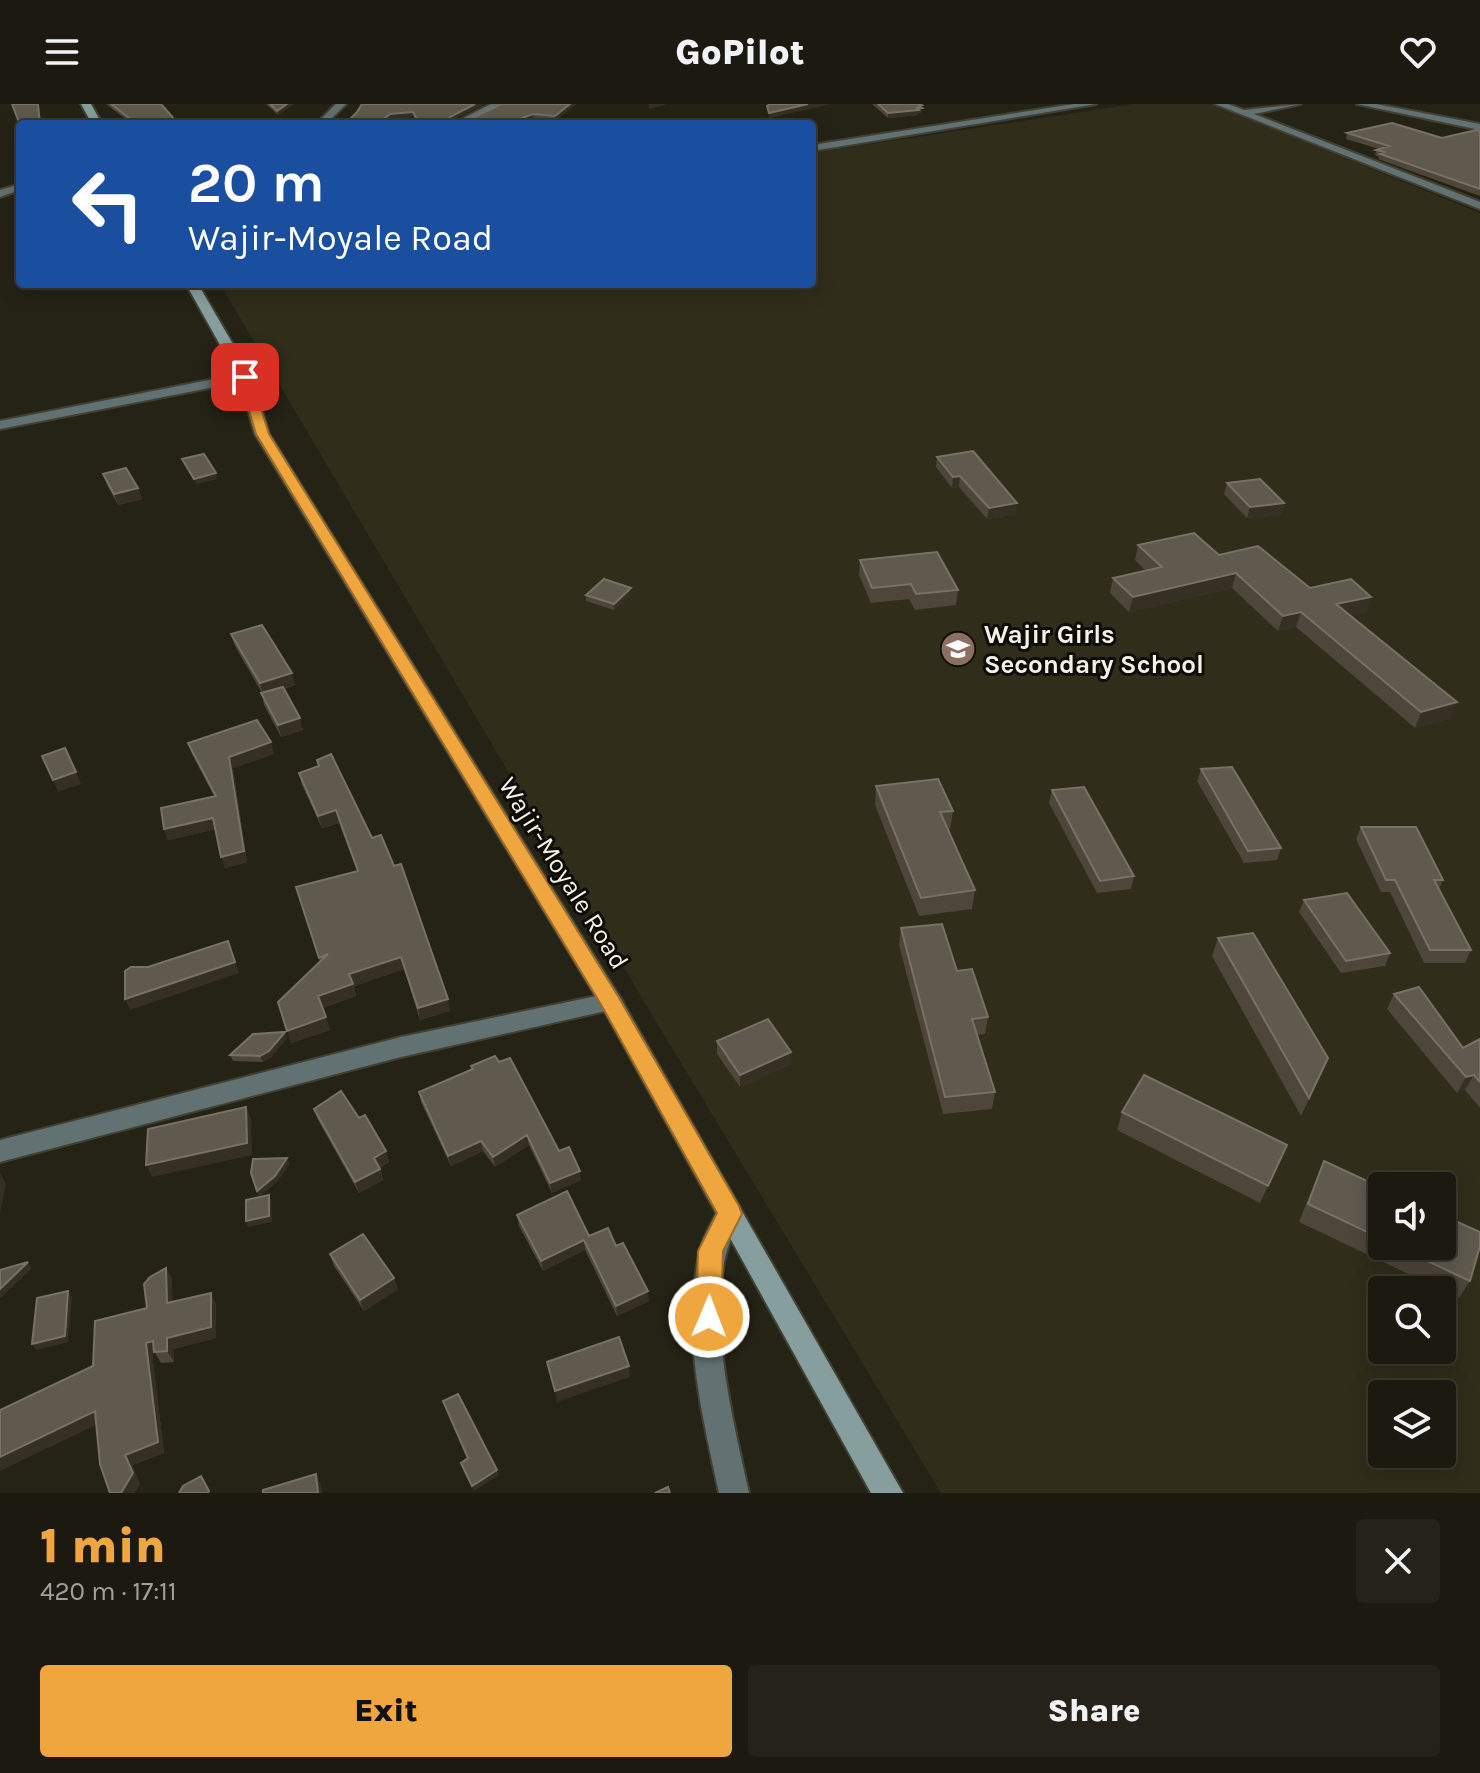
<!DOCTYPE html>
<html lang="en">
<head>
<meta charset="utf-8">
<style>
	:root { --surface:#1c1a10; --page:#252319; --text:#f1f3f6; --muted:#a0a19f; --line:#3a3830; --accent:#f0a63e }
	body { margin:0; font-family:Karla,sans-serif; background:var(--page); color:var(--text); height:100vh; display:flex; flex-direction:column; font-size:30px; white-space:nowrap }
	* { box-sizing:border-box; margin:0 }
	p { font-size:26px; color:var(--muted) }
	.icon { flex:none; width:44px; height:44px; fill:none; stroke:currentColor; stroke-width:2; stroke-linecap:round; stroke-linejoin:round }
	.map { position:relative; height:1389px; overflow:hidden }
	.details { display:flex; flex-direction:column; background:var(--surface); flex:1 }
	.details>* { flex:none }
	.guide { position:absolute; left:16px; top:16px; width:800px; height:168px; border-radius:8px; box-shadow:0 4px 20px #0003,0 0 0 2px var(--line); background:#1a4fa0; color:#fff; overflow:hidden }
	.tools { position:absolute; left:1368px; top:1068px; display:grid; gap:16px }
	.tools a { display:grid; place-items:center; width:88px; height:88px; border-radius:8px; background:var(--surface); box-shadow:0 4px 20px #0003,0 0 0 2px var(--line); font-size:40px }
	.pin { position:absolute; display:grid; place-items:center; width:68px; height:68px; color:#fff; margin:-34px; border-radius:16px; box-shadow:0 4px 12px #0006 }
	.me { position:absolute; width:88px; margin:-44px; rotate:1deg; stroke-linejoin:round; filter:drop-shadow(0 0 6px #0008) }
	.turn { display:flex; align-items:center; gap:28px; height:168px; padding:0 40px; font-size:36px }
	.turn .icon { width:104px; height:104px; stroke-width:2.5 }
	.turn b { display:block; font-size:56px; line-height:68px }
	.round { display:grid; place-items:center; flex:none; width:84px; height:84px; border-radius:8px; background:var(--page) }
	.head { display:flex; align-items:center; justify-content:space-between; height:136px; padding:0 40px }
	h1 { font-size:48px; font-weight:800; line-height:60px; color:var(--accent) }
	.primary-button { display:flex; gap:16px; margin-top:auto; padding:16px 40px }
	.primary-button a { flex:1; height:92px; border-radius:8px; background:var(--accent); color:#111; font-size:32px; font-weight:800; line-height:92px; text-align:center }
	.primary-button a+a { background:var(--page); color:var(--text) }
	header { display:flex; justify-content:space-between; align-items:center; height:104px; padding:0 40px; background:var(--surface); font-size:36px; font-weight:800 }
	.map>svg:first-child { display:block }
</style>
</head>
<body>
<header><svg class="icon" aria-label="menu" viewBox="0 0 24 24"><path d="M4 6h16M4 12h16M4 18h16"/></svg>GoPilot<svg class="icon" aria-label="heart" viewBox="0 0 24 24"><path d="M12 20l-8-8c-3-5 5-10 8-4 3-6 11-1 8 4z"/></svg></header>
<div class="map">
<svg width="1480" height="1389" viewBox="0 0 1480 1389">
	<rect width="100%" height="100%" fill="#252316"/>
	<path fill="#302d1a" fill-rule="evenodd" d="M1134 0H1212L1480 109V1389H941L652 911 220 180H812V49ZM1382 1082H1442V1142H1382ZM1382 1186H1442V1246H1382ZM1382 1290H1442V1350H1382Z"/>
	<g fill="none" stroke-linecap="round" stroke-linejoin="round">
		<defs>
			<path id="street" d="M336 0H346L326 20H316Z
				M491 0H503L464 20H452Z
				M1074 0H1096L812 47V41Z
				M1215 0H1228L1244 6 1301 0 1254 10 1480 98V105Z
				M1357 0H1376L1480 20V26Z
				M20 80V86L0 93V86Z
				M245 269 250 270V276L0 325V317Z
				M611 889 619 892 623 898 619 904 401 953 0 1058V1036L401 933Z
				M730 1098 739 1102 743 1110C739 1119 733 1128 730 1138 704 1207 734 1319 749 1389H719C702 1309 679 1221 702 1140 706 1127 714 1114 721 1102Z"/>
			<path id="secondary" d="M81 0H91L102 20H92Z
				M186 180H198L252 273 269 330 619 892 903 1389H871L603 904 255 330 238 273Z"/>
		</defs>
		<use href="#street" stroke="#424034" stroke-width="4"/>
		<use href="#secondary" stroke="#424034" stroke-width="4"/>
		<use href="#street" fill="#627171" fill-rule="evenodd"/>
		<use href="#secondary" fill="#869f9e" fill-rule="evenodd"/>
	</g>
	<path fill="#4e463b" d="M106 0H161L177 18 178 20H132Z
		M266 0H294L278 11Z
		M362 0H484L451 17 465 18 501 0H576L555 17 534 15 519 20H418L414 13 390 14 357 8Z
		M872 0H921V9H918V11L888 14Z
		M1480 27V92L1378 55 1379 53 1375 51 1376 46 1379 45 1346 35 1347 29 1442 34Z
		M937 353 1016 410 987 415 959 383 952 384 936 363Z
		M103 370 138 384 142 395 118 401 107 381Z
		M1227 379 1284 399 1281 411 1247 414 1224 390Z
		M1138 441 1219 451 1310 484 1366 508 1350 511 1450 614 1415 624 1296 523 1278 527 1232 484 1129 508 1110 489 1113 474 1146 467 1135 456Z
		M860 456 958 486 956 501 915 506 909 495 871 499 859 471Z
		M631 484V490L614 506 586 497V491Z
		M231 530 295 581 284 585 303 626 281 633 264 601 262 589 235 542Z
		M188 639 274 650 233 664 247 758 225 764 216 725 168 736 164 725 214 692 192 650Z
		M317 656 450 907 420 916 404 865 354 882 356 892 322 904 330 926 291 939 320 857 296 783 357 767 339 719 322 724 302 681 299 669 319 663Z
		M1201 665 1281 744 1277 756 1244 759 1197 677Z
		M876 682 953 707 950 725H948L975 786 972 805 919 812 875 701Z
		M1052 686 1134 772 1131 785 1097 789 1049 699Z
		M1361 723 1443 776 1439 785 1471 846 1465 859H1424L1390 788H1381L1356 735Z
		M1304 796 1390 849 1385 862 1341 869 1299 808Z
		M901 824 957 867 988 913 985 930 977 931 995 988 992 1005 943 1010 899 841Z
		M1218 834 1328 954 1301 1012 1212 852Z
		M1394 890 1463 944 1480 935V1004L1465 986 1457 989 1387 905Z
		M287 934 271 953 263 958 233 957 230 951Z
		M717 937 791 960 740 983 717 950Z
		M499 958 559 1047 581 1076 552 1089 529 1041 495 1063 483 1047 451 1062 421 998 419 988 472 965 471 962Z
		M314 1005 386 1047 389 1058 380 1064 383 1076 359 1089 318 1016Z
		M1122 1008 1287 1041 1260 1099 1117 1026Z
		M1324 1057 1382 1084V1142H1442L1470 1177 1459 1194 1299 1118 1316 1075Z
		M517 1111 589 1132 616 1142 649 1197 617 1212 585 1146 543 1167 519 1122Z
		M330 1150 394 1174 398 1185 364 1207 334 1162Z
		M166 1164 172 1175V1198L216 1200V1234L173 1245 174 1258 161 1259 155 1249 152 1250 164 1349 132 1361 140 1380 134 1389H110L93 1262 147 1204Z"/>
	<path fill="#363024" d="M287 0H294L278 11 277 7Z
		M475 0H484L451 17 449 20 450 13Z
		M570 0H576L555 17V12Z
		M649 0H668L649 5Z
		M808 0H832L769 14V9Z
		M918 1H922L921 9H918V11L888 14V9Z
		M413 8 414 13 390 14 384 20H378L390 10Z
		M533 10 534 15 519 20H506Z
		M216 369 217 375 196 380 194 375Z
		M960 372 959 383 952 384 953 373Z
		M138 384 142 395 118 401 114 390Z
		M1017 399 1016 410 987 415 989 404Z
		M1284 399 1281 411 1247 414 1250 403Z
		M1236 469 1232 484 1129 508 1133 493Z
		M631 484V490L614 506V500Z
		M1371 493 1366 508 1331 515 1336 500Z
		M1301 508 1296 523 1278 527 1283 512Z
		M292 569 295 581 263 591 260 579Z
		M1457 598 1450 614 1415 624 1421 608Z
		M300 614 303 626 281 633 278 621Z
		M271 638 274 650 233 664 247 758 225 764 221 753 229 653Z
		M76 668 81 680 58 688 53 676Z
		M336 706 339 719 322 724 318 712Z
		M213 714 217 725 168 736 164 725Z
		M228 837 239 869 130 906 125 895Z
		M401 853 404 865 354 882 356 892 322 904 318 892 349 870Z
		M448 895 450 907 420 916 418 904Z
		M326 913 330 926 291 939 287 927Z
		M285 928 287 934 271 953 263 958 260 952Z
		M791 948V960L740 983V971Z
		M1474 971 1465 986 1457 989 1466 973Z
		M246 1003 251 1015 252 1051 152 1073 146 1061Z
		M527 1031 529 1041 495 1063 493 1053Z
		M481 1037 483 1047 451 1062 448 1052Z
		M386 1047 389 1058 377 1065 374 1054Z
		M287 1054 290 1060 277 1078 259 1093 257 1087Z
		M380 1065 383 1076 359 1089 355 1078Z
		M580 1067 581 1076 552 1089 550 1079Z
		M0 1069 6 1080 0 1109Z
		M269 1091 271 1097 272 1118 248 1123 246 1117Z
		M584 1136 585 1146 543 1167 541 1157Z
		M28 1158 32 1164 0 1195V1185Z
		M166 1164 172 1175 173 1211 167 1199Z
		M394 1174 398 1185 364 1207 360 1196Z
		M68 1187 72 1193 68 1238 36 1246 32 1240Z
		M648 1187 649 1197 617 1212 616 1202Z
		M211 1189 216 1200V1234L173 1245 174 1258 167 1247V1234Z
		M153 1237 155 1249 152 1250 164 1349 132 1361 140 1380 134 1389H121L125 1351 146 1239Z
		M629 1262 630 1273 557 1298 555 1287Z
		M95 1307 102 1318 0 1367V1353Z
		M497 1366 499 1371 474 1387 472 1382Z
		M316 1370 321 1381 322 1389H318Z"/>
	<path fill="#5f594e" stroke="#777166" stroke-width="2" d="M12 0H38L40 20 20 21Z
		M111 0H161L177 18 161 20H137Z
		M270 0H287L277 7Z
		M362 0H475L450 13 449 17 465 18 501 0H570L555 12 533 10 506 20H419L413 8 390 10 378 20H345L357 8Z
		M770 0H808L769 9 767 2Z
		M878 0H921L922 1H918L922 4H917L919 6 888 9Z
		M1392 19 1442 34 1476 26 1480 27V85L1380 50 1385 48 1376 46 1389 42 1347 29Z
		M973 347 1017 399 989 404 960 372 953 373 937 353Z
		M204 350 216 369 194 375 182 355Z
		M126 364 138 384 114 390 103 370Z
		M1260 375 1284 399 1250 403 1227 379Z
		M1194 429 1219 451 1258 442 1310 484 1351 475 1371 493 1336 500 1457 598 1421 608 1301 508 1283 512 1236 469 1133 493 1113 474 1162 463 1138 441Z
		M937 448 958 486 916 490 911 480 872 484 860 456Z
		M604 475 631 484 614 500 586 491Z
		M262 521 292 569 260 579 231 530Z
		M283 583 300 614 278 621 261 589Z
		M257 616 271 638 229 653 244 747 221 753 213 714 164 725 161 704 216 692 188 639Z
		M65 644 76 668 53 676 42 652Z
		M331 650 372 734 381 731 394 762 401 760 448 895 418 904 401 853 349 870 353 880 318 892 326 913 287 927 278 898 328 850 319 854 296 783 358 767 336 706 318 712 299 669 319 662 317 656Z
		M1232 663 1281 744 1248 747 1201 665Z
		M938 675 953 707 940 708 975 786 921 794 876 682Z
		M1084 683 1134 772 1100 777 1052 686Z
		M1361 723H1416L1443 776H1434L1471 846H1430L1395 776H1386Z
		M1347 789 1390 849 1346 857 1304 796Z
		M942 820 957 867 972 865 988 913 972 915 995 988 945 993 901 824Z
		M1253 829 1328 954 1309 994 1218 834Z
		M228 837 235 858 125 895V867L131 863H148Z
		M1419 883 1463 944 1480 935V978L1474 971 1466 973 1394 890Z
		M768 915 791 948 740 971 717 937Z
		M285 928 269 947 260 952 230 951 253 930Z
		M495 952 499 958 510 954 559 1047 569 1043 580 1067 550 1079 527 1031 493 1053 481 1037 448 1052 419 988 473 965 471 962Z
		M1144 971 1287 1041 1268 1082 1122 1008Z
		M341 987 359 1014 365 1011 386 1047 374 1054 380 1065 355 1078 314 1005Z
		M246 1003 247 1039 146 1061 148 1025Z
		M287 1054 275 1072 257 1087 251 1069 253 1055Z
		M1324 1057 1382 1084V1135L1308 1100Z
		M567 1087 589 1132 608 1124 616 1142 623 1139 648 1187 616 1202 584 1136 541 1157 517 1111Z
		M269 1091V1112L246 1117V1096Z
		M1442 1111 1480 1128V1142L1470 1177 1396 1142H1442Z
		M363 1130 394 1174 360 1196 330 1150Z
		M28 1158 0 1185V1166Z
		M166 1164 167 1199 211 1189V1223L167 1234V1247L154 1248 153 1237 146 1239 158 1338 125 1351 133 1369 121 1389H110L100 1360 95 1307 0 1353V1306L93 1262 95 1217 147 1204 144 1180 150 1173Z
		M68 1187 65 1232 32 1240 37 1194Z
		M619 1233 629 1262 555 1287 547 1258Z
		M458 1290 497 1366 472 1382 461 1359 468 1354 443 1297Z
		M316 1370 318 1389H263V1386Z
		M201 1372 209 1387 208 1389H179L183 1382Z
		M668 1383 670 1389H655Z"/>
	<path fill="#f0a63e" stroke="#9c6c28" stroke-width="2" d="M245 269 251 273 269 330 618 892 739 1102 742 1110 723 1147 721 1213 718 1221 709 1225 700 1221 696 1213 698 1147 717 1109 603 904 256 330 239 273Z"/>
	<defs>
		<symbol id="school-disc" viewBox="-11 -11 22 22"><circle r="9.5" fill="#8d6e63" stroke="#0d0c07"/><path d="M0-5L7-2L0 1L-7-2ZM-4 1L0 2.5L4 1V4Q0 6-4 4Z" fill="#fff"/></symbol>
	</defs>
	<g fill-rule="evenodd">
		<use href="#school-disc" x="938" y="525" width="40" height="40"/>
	</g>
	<g text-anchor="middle" stroke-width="6" stroke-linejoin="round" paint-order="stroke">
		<g font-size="26" font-weight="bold" fill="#f4f3ea" stroke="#0d0c07" text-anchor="start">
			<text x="984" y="539">Wajir Girls<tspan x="984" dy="30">Secondary School</tspan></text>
		</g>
		<g font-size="26" fill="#f4f3ea" stroke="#0d0c07">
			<text transform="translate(564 769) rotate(58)" y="9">Wajir-Moyale Road</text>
		</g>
	</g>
</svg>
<div class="tools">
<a><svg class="icon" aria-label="sound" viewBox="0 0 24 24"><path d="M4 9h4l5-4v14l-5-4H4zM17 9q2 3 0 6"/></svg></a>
<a><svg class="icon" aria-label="search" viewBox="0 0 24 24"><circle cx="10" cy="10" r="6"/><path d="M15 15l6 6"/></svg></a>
<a><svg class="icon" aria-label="layers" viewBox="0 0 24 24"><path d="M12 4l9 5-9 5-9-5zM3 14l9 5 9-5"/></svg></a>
</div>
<div class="pin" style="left:245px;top:273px;background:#d93025"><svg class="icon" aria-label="arrive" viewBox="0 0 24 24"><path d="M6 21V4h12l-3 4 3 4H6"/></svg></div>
<svg class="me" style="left:709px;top:1213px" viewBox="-20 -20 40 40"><circle r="17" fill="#f0a63e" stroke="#fff" stroke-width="3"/><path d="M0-11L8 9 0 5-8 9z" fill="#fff"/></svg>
<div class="guide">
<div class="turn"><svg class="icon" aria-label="left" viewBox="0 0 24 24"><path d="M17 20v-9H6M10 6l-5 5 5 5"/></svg><div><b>20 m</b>Wajir-Moyale Road</div></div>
</div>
</div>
<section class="details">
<div class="head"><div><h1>1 min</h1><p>420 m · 17:11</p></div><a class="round"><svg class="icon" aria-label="close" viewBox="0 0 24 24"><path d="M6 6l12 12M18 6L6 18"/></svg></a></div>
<div class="primary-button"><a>Exit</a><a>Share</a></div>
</section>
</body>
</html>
